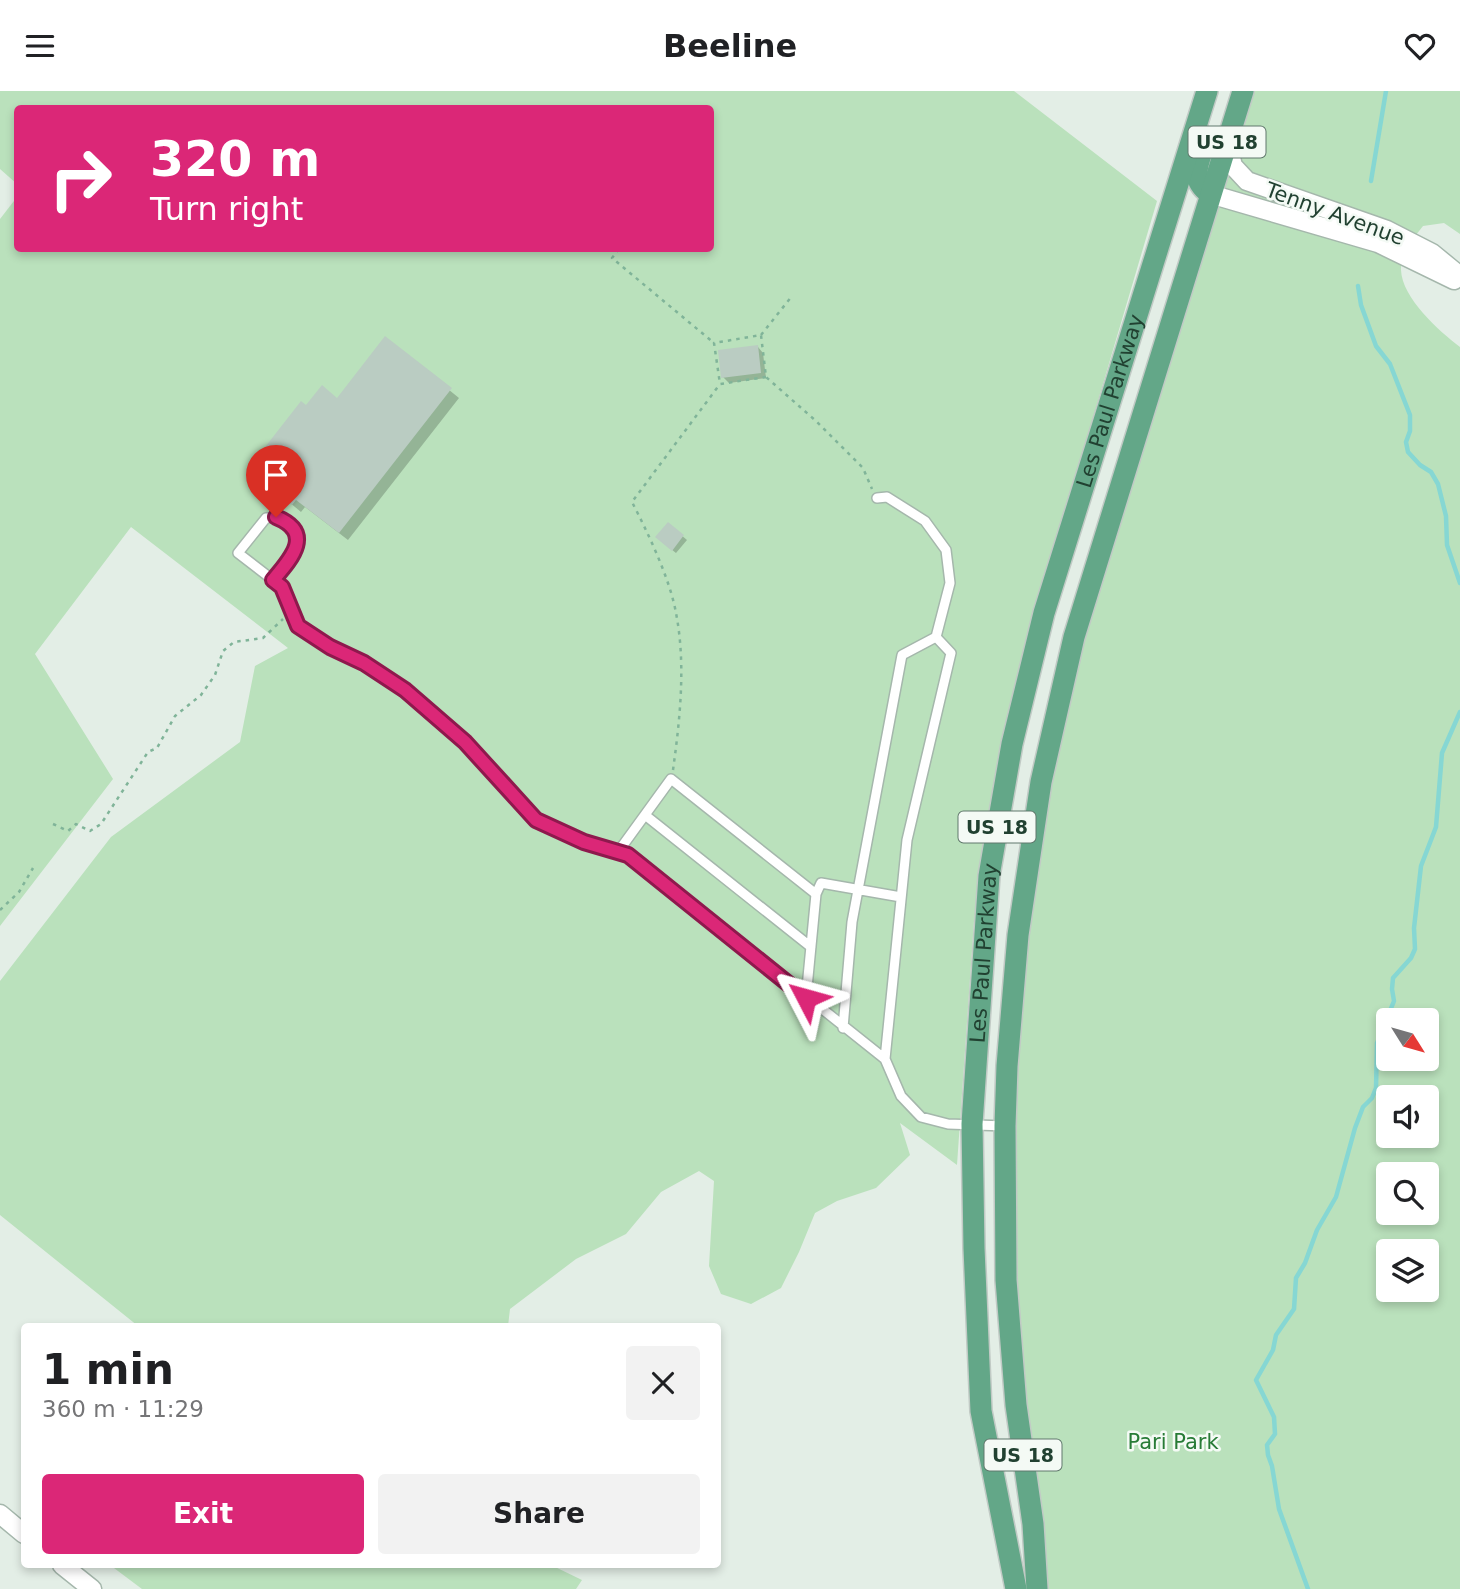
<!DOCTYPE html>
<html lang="en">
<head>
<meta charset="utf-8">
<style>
	:root { --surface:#fff; --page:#f2f2f2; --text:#202124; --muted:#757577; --accent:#db2777 }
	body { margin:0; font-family:"DejaVu Sans",sans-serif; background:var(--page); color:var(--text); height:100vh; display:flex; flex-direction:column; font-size:26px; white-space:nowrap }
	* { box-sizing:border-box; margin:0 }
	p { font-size:23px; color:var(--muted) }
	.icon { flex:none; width:38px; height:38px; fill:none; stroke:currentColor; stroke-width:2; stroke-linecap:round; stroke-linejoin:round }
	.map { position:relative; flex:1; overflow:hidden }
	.details { position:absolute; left:21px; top:1232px; width:700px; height:245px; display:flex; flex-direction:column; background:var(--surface); border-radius:7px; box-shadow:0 4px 10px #0003 }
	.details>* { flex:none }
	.hud { position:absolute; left:14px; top:14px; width:700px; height:147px; border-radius:7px; box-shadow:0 4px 10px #0003; background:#db2777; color:#fff; overflow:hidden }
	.needle { width:46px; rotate:127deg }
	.buttons { position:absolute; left:1376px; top:917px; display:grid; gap:14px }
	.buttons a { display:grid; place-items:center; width:63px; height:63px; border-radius:7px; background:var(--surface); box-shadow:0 4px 10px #0003; font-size:35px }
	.pin { position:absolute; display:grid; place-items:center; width:60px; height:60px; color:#fff; margin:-72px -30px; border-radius:50% 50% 50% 0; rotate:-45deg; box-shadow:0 0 7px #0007 }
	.pin .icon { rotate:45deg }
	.me { position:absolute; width:77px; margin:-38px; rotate:309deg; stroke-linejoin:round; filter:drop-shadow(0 0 5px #0008) }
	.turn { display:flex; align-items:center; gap:24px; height:147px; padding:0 21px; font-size:32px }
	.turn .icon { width:91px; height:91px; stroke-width:2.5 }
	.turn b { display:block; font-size:49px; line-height:60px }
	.round { display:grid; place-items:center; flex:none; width:74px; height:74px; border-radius:7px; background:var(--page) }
	.headline { display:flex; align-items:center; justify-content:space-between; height:119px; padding:0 21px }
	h1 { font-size:42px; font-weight:700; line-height:52px }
	.action { display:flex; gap:14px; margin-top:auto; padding:14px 21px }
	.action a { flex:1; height:80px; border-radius:7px; background:var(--accent); color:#fff; font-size:28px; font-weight:700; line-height:80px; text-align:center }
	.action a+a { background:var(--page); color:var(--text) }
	header { display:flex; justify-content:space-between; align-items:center; height:91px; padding:0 21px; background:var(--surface); font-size:32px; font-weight:700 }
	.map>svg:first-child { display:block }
</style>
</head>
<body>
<header><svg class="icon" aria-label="menu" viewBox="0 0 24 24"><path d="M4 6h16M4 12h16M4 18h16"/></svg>Beeline<svg class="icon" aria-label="heart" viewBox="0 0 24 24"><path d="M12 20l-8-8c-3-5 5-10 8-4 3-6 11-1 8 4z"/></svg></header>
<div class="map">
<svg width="1460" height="1498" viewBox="0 0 1460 1498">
	<rect width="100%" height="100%" fill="#e3eee6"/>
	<path fill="#bae1bc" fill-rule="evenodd" d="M0 0H1014L1157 110 1025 557 994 694 974 830 957 1074 900 1032 910 1064 876 1097 837 1110 815 1122 799 1161 781 1197 751 1213 721 1203 709 1175 714 1090 699 1080 661 1101 626 1143 576 1168 510 1218 508 1235H138L0 1124V890L111 746 240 651 255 575 288 557 131 436 35 563 113 688 0 835V128L17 106 18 158H710V18H18L17 93 0 78Z
		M1246 0H1460V143L1444 132 1423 135C1413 148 1400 162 1401 179 1402 207 1439 240 1460 256V1498H1049L1025 1358 1009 1042 1019 876 1071 581ZM1388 929H1426V968H1388ZM1388 1006H1426V1045H1388ZM1388 1083H1426V1122H1388ZM1388 1160H1426V1199H1388Z
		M110 1474H551L582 1489 576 1498H142Z"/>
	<path fill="#0003" d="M385 247 459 307 348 449 305 416 301 421 289 411 284 399 261 382 306 317 338 309Z
		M758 256 763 262 766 287 729 292 723 286Z
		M668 433 687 449 676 462 661 450Z"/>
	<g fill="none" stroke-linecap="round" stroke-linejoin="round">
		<path stroke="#86d7d3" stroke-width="4.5" d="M1371 90 1386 0
			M1358 195 1361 214 1376 255 1390 273 1410 324V340L1406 351 1408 361 1420 374 1431 381 1438 393 1446 425 1447 454 1460 492
			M1308 1498 1279 1418 1272 1375 1268 1364 1267 1354 1275 1343 1274 1326 1256 1289 1273 1259 1276 1244 1294 1218 1296 1187 1305 1172 1317 1139 1336 1106 1355 1037 1363 1016 1372 1007 1376 997 1377 952 1394 910 1392 898 1393 887 1411 867 1415 858 1414 837 1421 775 1436 736 1442 662 1460 621"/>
	</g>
	<path fill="#baccc2" d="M385 245 452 297 339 442 296 409 292 414 279 403 282 398 251 374 301 310 306 314 322 294 337 307Z
		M758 254 761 282 721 287 718 259Z
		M668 431 684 444 672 460 655 446Z"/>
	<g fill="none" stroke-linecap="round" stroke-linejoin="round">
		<defs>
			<path id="lane" d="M273 489C280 480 295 469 297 457 301 438 283 425 266 427L238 462 282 496 298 535 330 556 364 572 405 599 465 651 536 729 584 751 628 763 885 968
				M936 546 951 562 907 749 885 968 901 1005 921 1026 948 1033 1005 1035
				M645 724 811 856
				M618 761 671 688 816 803 821 792 901 806
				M806 907 816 803
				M843 937 852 831 902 564 936 546 950 492 946 459 925 430 887 406 877 407"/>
			<path id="street" d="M1227 50 1233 75 1247 90 1387 139 1432 162 1460 185
				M1210 103 1378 152 1454 189
				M0 1423 24 1443
				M62 1474 92 1498"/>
			<g id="primary">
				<path d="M1206 49C1199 72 1188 87 1210 103"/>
				<path id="s1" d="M1016 1498 981 1320 974 1157 972 1033 989 785 1012 653 1044 522 1207 0"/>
				<path d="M1037 1498 1033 1433 1016 1314 1006 1189 1005 1035 1007 975 1018 844 1041 691 1074 546 1243 0"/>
			</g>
		</defs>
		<use href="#lane" stroke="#a5b7ac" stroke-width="12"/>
		<use href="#street" stroke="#a5b7ac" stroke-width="21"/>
		<use href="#primary" stroke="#c1cac5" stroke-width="24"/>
		<path stroke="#80b499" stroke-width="2.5" stroke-dasharray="3.5 5" stroke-linecap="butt" d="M619 158 612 167 714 252
			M761 244 792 205
			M766 286 720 293 714 252 761 244 766 286 816 330 863 377 872 398
			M673 679C680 628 686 573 676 522 670 488 648 442 632 411L720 293
			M53 733 68 740 76 733 90 740 101 733 148 661 157 657 175 625 201 604 215 584 223 560 234 551 263 547 283 528
			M0 819 19 801 33 777"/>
		<use href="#lane" stroke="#fff" stroke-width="9"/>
		<use href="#street" stroke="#fff" stroke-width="18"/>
		<use href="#primary" stroke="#63a788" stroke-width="21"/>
	</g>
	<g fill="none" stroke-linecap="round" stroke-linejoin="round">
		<defs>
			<path id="route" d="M276 426C315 442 291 468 273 489L282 496 298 535 330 556 364 572 405 599 465 651 536 729 584 751 628 764 806 907"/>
		</defs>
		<use href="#route" stroke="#8e194d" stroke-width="18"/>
		<use href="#route" stroke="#db2777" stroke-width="12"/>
	</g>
	<g text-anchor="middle" stroke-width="5" stroke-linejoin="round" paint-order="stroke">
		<g fill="#f4faf5" stroke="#60786c" stroke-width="2">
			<rect x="1188.5" y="35.5" width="77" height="31" rx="5"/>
			<rect x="958.5" y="720.5" width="77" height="31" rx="5"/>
			<rect x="984.5" y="1348.5" width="77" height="31" rx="5"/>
		</g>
		<g font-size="19" font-weight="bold" fill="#214131">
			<text x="1227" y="58">US 18</text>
			<text x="997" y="743">US 18</text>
			<text x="1023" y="1371">US 18</text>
		</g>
		<g font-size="21" fill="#214131" stroke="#f4faf5">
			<text transform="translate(1335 123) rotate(20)" y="7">Tenny Avenue</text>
			<text dy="7" stroke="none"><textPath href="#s1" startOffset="1208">Les Paul Parkway</textPath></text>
			<text dy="7" stroke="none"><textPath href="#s1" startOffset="640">Les Paul Parkway</textPath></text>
		</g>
		<g font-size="21" fill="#277b36" stroke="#f4faf5">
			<text x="1173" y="1358">Pari Park</text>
		</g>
	</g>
</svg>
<div class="buttons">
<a><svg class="needle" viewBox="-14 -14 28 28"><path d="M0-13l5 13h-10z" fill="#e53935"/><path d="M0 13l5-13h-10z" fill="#757577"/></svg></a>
<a><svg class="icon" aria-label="sound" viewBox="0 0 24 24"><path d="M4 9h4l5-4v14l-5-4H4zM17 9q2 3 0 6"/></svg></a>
<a><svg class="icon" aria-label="search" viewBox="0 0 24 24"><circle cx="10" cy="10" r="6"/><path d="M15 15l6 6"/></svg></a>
<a><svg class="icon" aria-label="layers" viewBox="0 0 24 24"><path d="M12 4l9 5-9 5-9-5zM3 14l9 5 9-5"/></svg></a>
</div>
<div class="pin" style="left:276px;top:426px;background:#d93025"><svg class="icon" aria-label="arrive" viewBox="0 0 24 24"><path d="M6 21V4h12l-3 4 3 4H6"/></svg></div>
<svg class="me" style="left:806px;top:907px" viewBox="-20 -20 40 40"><path d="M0-17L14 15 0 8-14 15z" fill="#db2777" stroke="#fff" stroke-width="4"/></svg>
<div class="hud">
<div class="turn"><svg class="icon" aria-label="right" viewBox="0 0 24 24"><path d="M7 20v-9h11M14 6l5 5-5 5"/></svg><div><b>320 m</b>Turn right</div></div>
</div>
<section class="details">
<div class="headline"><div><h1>1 min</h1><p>360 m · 11:29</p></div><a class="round"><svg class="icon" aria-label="close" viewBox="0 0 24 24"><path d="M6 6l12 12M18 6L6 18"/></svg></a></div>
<div class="action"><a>Exit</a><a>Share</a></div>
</section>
</div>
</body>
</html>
